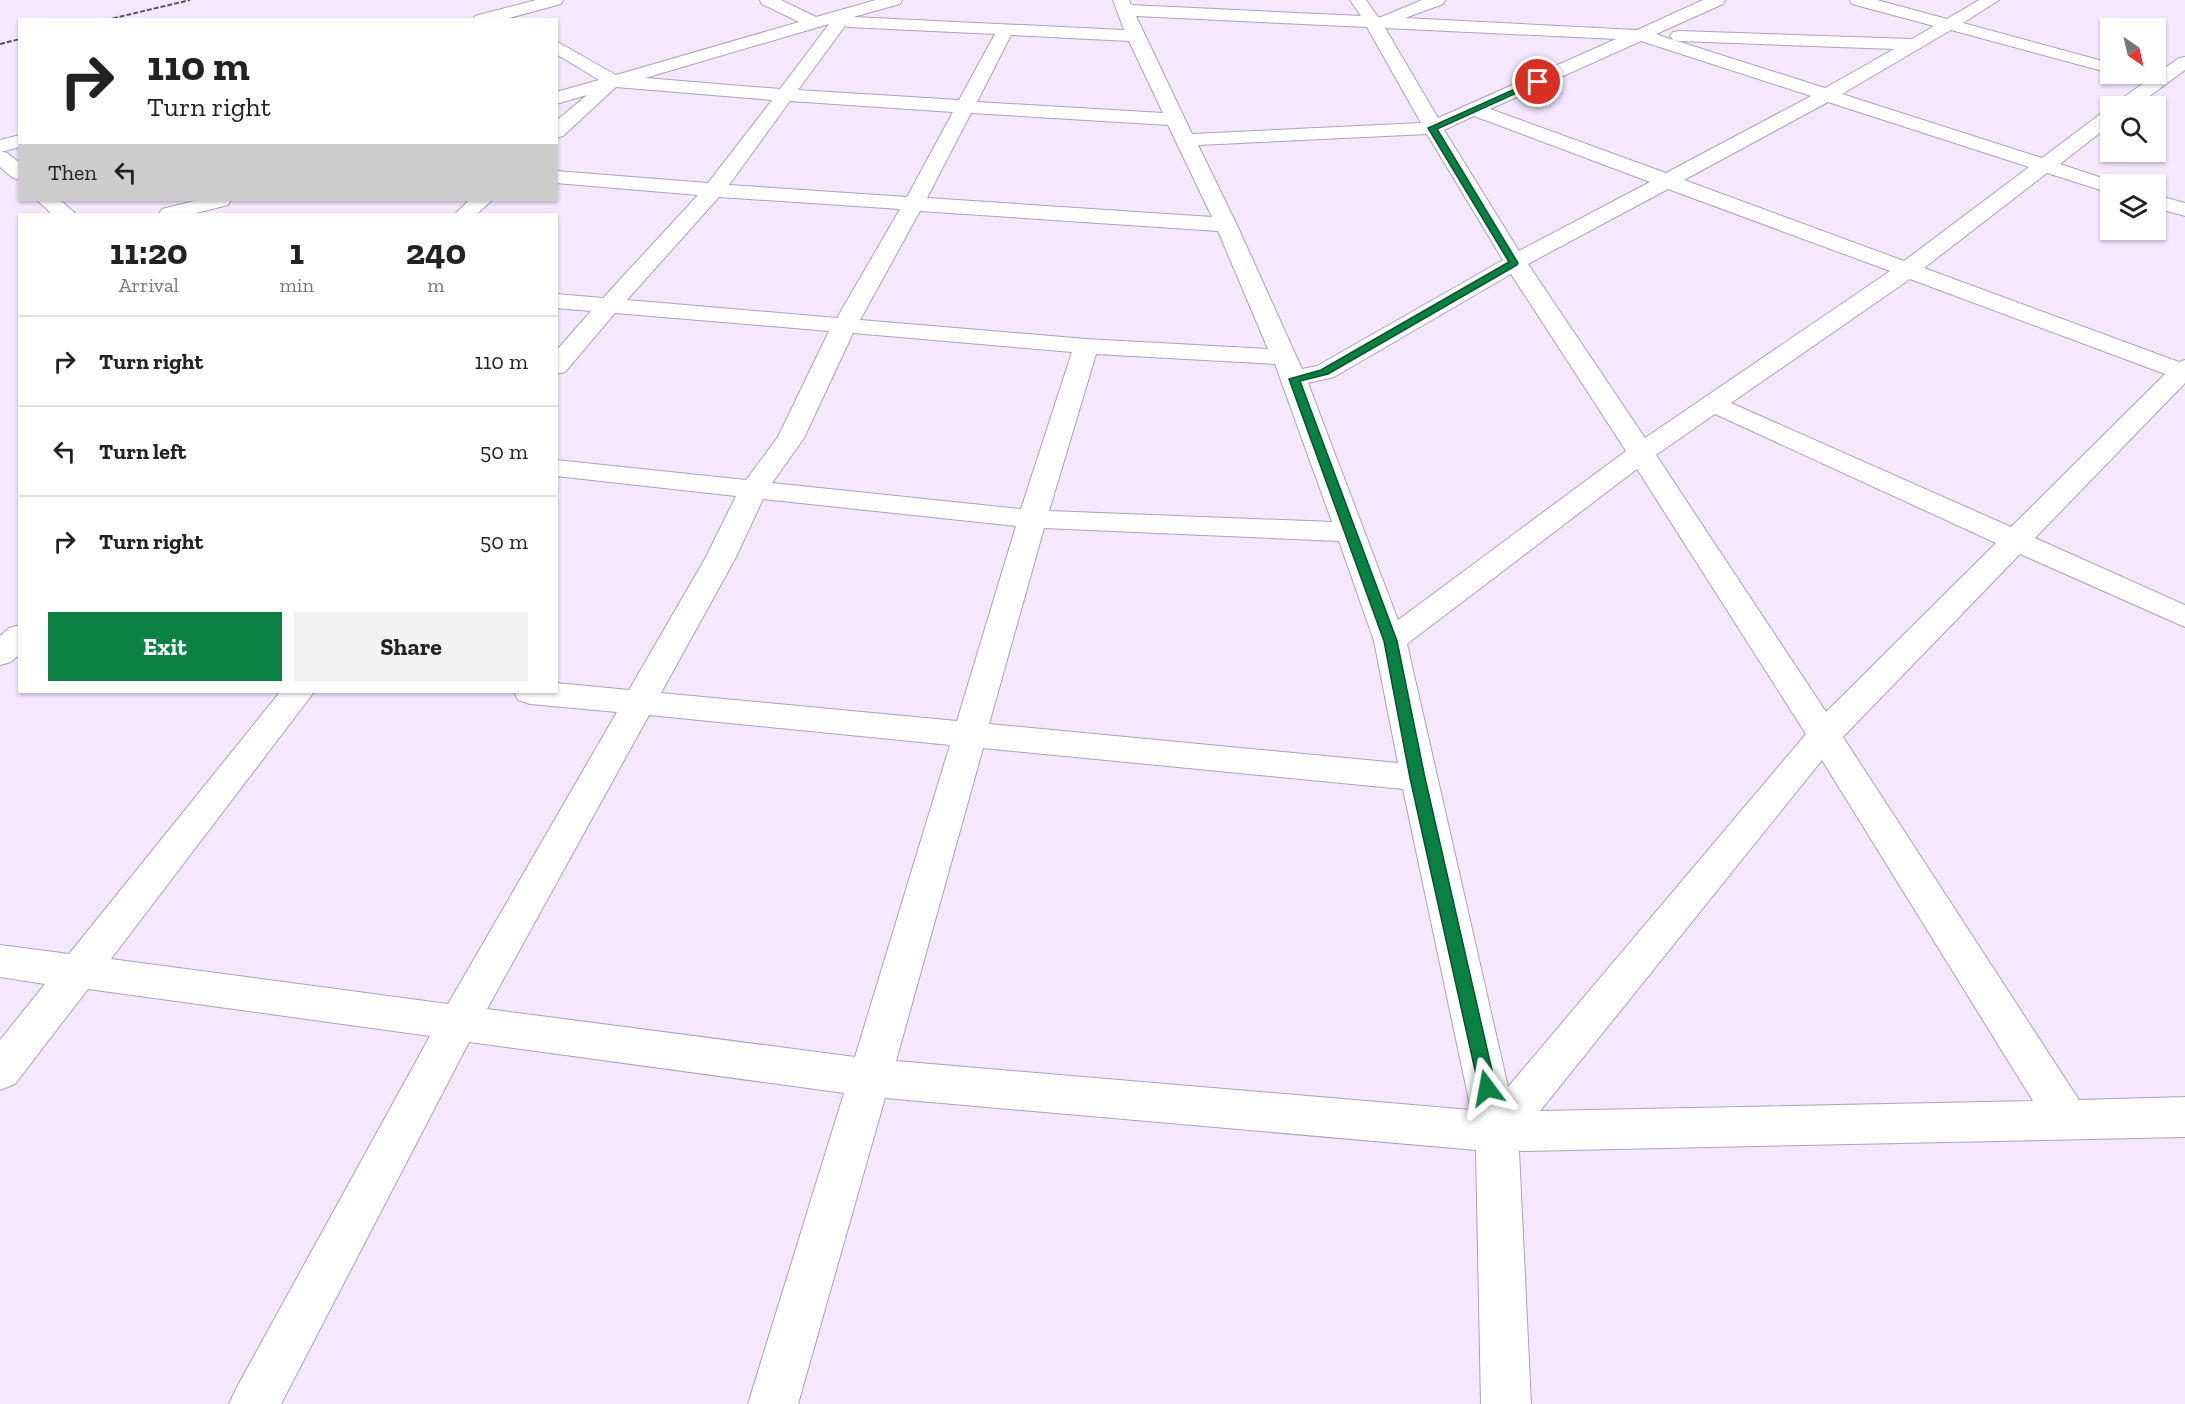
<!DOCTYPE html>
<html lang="en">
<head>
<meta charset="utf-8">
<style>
	:root { --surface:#fff; --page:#f2f2f2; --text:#222; --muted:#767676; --line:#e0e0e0; --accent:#0b8043 }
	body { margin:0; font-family:"Zilla Slab",serif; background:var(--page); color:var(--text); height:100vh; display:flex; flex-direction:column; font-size:22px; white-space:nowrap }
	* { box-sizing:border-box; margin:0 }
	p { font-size:20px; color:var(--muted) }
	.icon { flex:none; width:33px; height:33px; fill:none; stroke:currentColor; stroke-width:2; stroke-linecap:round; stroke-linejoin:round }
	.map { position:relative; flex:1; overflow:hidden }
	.side { position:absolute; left:18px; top:213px; width:540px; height:480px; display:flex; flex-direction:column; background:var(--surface); border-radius:0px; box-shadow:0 2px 4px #0004 }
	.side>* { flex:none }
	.hud { position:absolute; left:18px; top:18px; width:540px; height:183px; border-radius:0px; box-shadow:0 2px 4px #0004; background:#fff; color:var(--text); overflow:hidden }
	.needle { width:39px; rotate:146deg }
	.fabs { position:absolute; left:2100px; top:18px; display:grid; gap:12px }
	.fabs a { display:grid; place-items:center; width:66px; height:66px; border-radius:0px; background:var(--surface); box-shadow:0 2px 4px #0004; font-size:30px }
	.pin { position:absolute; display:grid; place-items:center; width:51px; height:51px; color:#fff; margin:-26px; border:3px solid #fff; border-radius:50%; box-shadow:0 2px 6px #0007 }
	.me { position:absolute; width:66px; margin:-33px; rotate:347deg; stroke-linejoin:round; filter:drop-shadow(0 0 4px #0008) }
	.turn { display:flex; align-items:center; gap:21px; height:126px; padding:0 30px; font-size:27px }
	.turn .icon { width:78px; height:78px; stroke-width:2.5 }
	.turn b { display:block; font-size:42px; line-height:51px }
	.then { display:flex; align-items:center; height:57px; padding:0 30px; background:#0003; gap:12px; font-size:22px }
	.eta { display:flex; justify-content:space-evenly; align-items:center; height:102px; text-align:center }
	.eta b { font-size:36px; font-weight:700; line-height:42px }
	.action { display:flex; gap:12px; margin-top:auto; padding:12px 30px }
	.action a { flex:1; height:69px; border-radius:0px; background:var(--accent); color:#fff; font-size:24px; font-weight:700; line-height:69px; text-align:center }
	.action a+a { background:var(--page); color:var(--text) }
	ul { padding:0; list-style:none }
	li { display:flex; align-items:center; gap:18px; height:90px; padding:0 30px; border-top:2px solid var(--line) }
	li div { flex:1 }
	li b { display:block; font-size:22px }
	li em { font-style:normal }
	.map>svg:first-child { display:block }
</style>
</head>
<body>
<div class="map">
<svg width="2185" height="1404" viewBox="0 0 2185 1404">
	<rect width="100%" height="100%" fill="#f3e8fe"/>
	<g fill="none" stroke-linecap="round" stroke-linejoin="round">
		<defs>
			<path id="street" d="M760 0H781L816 17 876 0H902L900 4 853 17 1124 30 1113 0H1129L1131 5 1361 16 1350 0H1366L1378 17H1381L1422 0H1445L1443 4 1405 18 1637 30 1703 0H1725L1723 4 1656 34 1673 40 1670 36 1673 32 1679 31 1912 39 1934 26 1852 4 1850 0H1877L1947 19 1979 0H1999L1963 23 2110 63V73L1951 30 1842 94 2042 158 2103 112 2110 110V125L2060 164 2117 183 2119 184H2110V193L2047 173 1924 268 2179 362 2185 360V383L2035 538 2185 605V627L2020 554 1843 737 2079 1100 2185 1097V1137L1519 1151 1531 1404H1481L1476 1150 885 1098 798 1404H748L844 1093 469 1042 281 1404H229L237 1387 430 1036 88 989 15 1084 0 1090V1040L45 984 0 977V945L69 954 280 692H314L111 959 448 1004 617 712 530 704 518 700 514 692H556V683L629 690 706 557 736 496 556 476V460L746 480 778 437 829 331 615 313 565 372 556 374V351L591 311 556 308V294L603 298 698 195 556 183V171L708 183 772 100 616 87 563 136 556 138V121L587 95 556 104V92L599 80 556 54V41L616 75 799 22 762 4ZM1136 16 1367 27 1421 123 1192 134ZM829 24 780 89 645 78ZM845 26 848 27 995 34 959 100 798 90ZM1385 28 1616 39 1438 118ZM1011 35 1129 41 1163 113 977 102ZM1674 40 1679 41 1894 49 1825 88ZM1641 41 1811 96 1666 173 1490 109ZM790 101 953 112 907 197 729 185ZM1828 102 2029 167 1904 261 1684 180ZM971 113 1168 125 1212 217 927 198ZM1474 116 1650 182 1519 251 1444 130ZM1427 134 1503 260 1317 366 1302 369 1237 225 1198 145ZM1668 189 1890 271 1645 438 1528 264ZM719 197 900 209 837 318 627 300ZM920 211 1218 231 1268 349 1086 339 860 320ZM1511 274 1626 451 1398 620 1308 383 1334 377ZM1910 279 2165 374 2011 527 1731 403ZM853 333 1072 352 1021 509 772 483 804 438ZM1096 354 1275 364 1332 522 1049 511ZM1715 414 1996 543 1826 712 1656 455ZM1637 469 1806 734 1508 1087 1407 644ZM763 499 1016 526 957 721 661 693 736 557ZM1044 528 1339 541 1374 641 1398 763 989 724ZM649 715 950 745 855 1057 487 1009ZM983 748 1403 789 1471 1110 896 1061ZM1822 760 2033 1101 1540 1111Z
				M2185 57V70L2136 106H2115L2117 102 2179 58Z
				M0 151 7 153 20 163V180L13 178 0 167Z
				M2156 195 2185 203V216L2156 208Z
				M37 200H60L76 214H52Z
				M198 200H231L228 205 192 214H159L162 209Z
				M469 200H492L477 214H455Z
				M20 625V654L11 662 0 665V636L9 628Z"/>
			<path id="secondary" d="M536 0H563L561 4 502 20H473L475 16Z
				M20 135V147L0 152V140Z"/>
		</defs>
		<use href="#street" stroke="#aca2b7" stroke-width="2"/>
		<use href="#secondary" stroke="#aca2b7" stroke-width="2"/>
		<use href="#street" fill="#fff" fill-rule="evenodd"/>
		<use href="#secondary" fill="#fff" fill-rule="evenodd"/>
		<path stroke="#58525d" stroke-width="2" stroke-dasharray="5 2" stroke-linecap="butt" d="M106 20 190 0
			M0 44 20 39"/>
	</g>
	<path fill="#0b8043" stroke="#07532c" stroke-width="1.5" d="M1535 80 1541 82 1437 129 1518 263 1517 265 1328 374 1300 381 1397 641 1425 778 1496 1088 1493 1094 1487 1096 1481 1094 1479 1088 1410 778 1384 641 1289 379 1321 370 1509 262 1428 128Z"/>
</svg>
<div class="fabs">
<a><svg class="needle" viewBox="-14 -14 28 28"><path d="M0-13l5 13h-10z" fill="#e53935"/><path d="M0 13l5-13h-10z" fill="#767676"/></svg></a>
<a><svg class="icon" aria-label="search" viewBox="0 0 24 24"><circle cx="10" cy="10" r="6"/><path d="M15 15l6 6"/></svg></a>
<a><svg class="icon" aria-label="layers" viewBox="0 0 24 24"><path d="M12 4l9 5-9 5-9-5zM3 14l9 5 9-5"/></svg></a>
</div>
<div class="pin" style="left:1538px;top:82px;background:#d93025"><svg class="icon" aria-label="arrive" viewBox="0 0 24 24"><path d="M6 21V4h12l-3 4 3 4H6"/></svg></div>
<svg class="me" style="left:1487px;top:1088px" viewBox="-20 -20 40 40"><path d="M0-17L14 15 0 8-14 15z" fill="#0b8043" stroke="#fff" stroke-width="4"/></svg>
<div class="hud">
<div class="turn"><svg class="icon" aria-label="right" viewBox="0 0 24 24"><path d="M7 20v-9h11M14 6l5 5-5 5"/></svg><div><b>110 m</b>Turn right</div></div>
<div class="then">Then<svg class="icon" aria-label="left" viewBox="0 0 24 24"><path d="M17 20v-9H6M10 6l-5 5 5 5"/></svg></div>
</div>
<section class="side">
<div class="eta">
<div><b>11:20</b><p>Arrival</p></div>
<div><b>1</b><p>min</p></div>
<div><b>240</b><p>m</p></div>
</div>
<ul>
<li><svg class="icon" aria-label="right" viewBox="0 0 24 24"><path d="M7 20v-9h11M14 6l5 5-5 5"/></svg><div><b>Turn right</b></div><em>110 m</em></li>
<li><svg class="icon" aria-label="left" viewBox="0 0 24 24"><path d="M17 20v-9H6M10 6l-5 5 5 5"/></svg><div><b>Turn left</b></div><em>50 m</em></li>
<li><svg class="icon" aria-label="right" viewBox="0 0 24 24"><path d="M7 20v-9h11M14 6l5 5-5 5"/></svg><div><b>Turn right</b></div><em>50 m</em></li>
</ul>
<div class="action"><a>Exit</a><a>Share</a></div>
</section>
</div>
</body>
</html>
